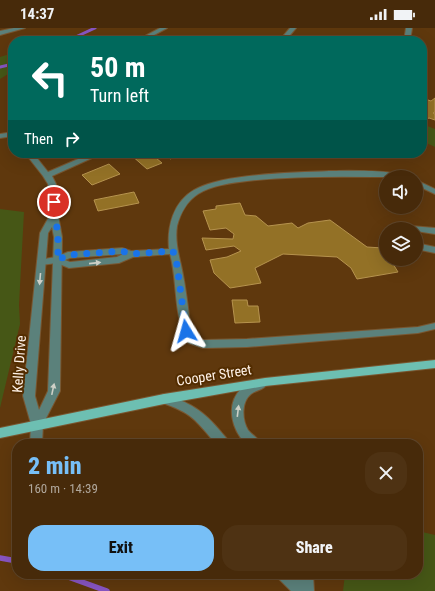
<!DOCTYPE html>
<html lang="en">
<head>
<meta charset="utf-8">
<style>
	:root { --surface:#472a0a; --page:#4e3213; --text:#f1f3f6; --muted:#b0a79c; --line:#5f462b; --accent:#77bff7 }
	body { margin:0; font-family:"Roboto Condensed",sans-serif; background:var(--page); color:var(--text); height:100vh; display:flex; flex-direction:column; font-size:15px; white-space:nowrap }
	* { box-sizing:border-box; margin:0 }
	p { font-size:13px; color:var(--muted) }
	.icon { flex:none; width:22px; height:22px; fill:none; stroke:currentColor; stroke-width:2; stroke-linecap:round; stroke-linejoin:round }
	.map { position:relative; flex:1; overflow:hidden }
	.details { position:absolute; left:12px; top:411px; width:411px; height:140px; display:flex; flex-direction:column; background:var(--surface); border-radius:16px; box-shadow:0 4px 16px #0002,0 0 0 1px var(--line) }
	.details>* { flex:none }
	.banner { position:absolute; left:8px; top:8px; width:419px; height:122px; border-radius:16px; box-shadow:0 4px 16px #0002,0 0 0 1px var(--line); background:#00695c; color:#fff; overflow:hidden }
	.buttons { position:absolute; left:379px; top:142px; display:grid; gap:8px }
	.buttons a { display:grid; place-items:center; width:44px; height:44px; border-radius:50%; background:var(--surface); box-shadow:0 4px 16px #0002,0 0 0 1px var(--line); font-size:20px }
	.pin { position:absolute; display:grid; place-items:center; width:34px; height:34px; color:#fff; margin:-17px; border:2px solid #fff; border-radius:50%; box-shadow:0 1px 4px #0007 }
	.me { position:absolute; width:44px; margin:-22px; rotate:352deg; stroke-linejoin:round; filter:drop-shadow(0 0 3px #0008) }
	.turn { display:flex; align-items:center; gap:14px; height:84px; padding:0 16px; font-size:18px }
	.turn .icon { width:52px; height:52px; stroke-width:2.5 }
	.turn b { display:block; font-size:28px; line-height:34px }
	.then { display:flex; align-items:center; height:38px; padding:0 16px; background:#0003; gap:8px; font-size:15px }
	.round { display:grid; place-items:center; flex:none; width:42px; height:42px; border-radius:16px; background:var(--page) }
	.head { display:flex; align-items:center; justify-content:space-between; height:68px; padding:0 16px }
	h1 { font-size:24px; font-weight:800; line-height:30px; color:var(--accent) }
	.action { display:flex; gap:8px; margin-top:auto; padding:8px 16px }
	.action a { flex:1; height:46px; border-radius:16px; background:var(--accent); color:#111; font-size:16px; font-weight:800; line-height:46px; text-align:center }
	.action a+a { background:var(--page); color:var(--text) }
	.status { display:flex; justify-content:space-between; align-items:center; height:28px; padding:0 20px; background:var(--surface); direction:ltr }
	.status svg { height:11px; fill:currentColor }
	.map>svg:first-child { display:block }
</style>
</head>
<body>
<div class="status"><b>14:37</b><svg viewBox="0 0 49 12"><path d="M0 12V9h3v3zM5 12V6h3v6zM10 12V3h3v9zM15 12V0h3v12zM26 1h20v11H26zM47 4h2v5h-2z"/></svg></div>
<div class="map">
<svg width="435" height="563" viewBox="0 0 435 563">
	<rect width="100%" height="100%" fill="#5f380d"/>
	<path fill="#465716" d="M13 25V43L0 51V29Z
		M422 96 435 101V119L422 113Z
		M0 181 24 184 19 277 20 296 0 380Z
		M418 503 435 507V563H343L345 546H418Z"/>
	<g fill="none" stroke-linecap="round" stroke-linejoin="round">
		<path stroke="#8855c3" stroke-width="3" d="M67 13 95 0
			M0 39 13 36"/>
		<path stroke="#8855c3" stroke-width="5.5" d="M0 530 17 533
			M60 546 107 563"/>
	</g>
	<path fill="#937126" stroke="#b6934e" d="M435 70V84L433 85 435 86V92L429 90 422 93V72L425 71 431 73Z
		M136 125H150L162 135 147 141 131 127Z
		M164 125H187L170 131Z
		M109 136 120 146 92 157 82 147Z
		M134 164 139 175 98 183 94 172Z
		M240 175 245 187 256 188 268 198 292 195 298 200 308 195 330 192 367 219 383 220 386 224V231H390L398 244 357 251 351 240 337 229 283 226 255 240 261 255 230 260 214 245 210 232 227 229 241 223 234 218 206 222 202 210 233 211 234 206 226 200 210 202 203 183 216 181V178Z
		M232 272H247L248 278H258L260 294 235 295Z"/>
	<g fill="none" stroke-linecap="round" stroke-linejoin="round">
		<defs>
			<path id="service" d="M329 143C344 143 394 141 405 149 352 149 300 147 247 153 232 155 212 157 198 166 187 173 180 186 177 198 175 212 178 224 181 237 186 259 188 281 191 303L194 309 203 312 247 311 418 299 435 295V301L418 305 247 319 203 320 188 315C173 288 178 255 170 226L133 229 119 235 69 240 57 235 41 237 37 234 38 232 56 229 68 224 122 220 131 223 169 221C167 199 173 174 194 162 223 145 294 145 329 143ZM122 226H123L117 229 70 234 65 232 70 230Z
				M416 152 435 161V166L416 157Z
				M411 198 435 200V206L416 203V201H390L394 199Z
				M416 215 435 219V225L416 221Z"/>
			<path id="minor" d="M14 0H25L0 7V3Z
				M160 0H167L143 13H136Z
				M290 0H296L285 13H279Z
				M406 0H412L410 13H404Z
				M13 104V108L0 110V106Z
				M25 125H33L48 144 92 125H103L52 148 56 156 58 187 62 209 60 363 43 396 42 416H30L31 396 23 368 40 205 50 187 48 156 43 148ZM52 199 54 209 48 363 39 382 35 368 48 205Z
				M261 352 265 353 267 356C264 362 256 362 251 366 241 374 242 392 248 402 252 407 258 410 261 416H246C232 402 225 377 241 361 246 356 254 354 261 352Z
				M164 366C190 375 203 382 221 404 224 408 228 411 230 416H216C195 391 192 385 160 374L158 371 160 368Z
				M277 546H294L299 551V546H313L314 563H291L279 551Z"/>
			<path id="primary" d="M435 332V340L265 358 164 376 0 410V400L164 366 265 350Z"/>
		</defs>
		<use href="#service" stroke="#795630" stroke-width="2"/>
		<use href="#minor" stroke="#795630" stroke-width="2"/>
		<use href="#primary" stroke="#795630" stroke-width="2"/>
		<use href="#service" fill="#5b817b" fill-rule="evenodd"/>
		<use href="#minor" fill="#5b817b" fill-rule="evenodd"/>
		<use href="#primary" fill="#6dbfb2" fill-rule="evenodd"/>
	</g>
	<defs><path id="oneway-solid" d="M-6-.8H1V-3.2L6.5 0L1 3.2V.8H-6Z"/></defs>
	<g fill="#ced0c7">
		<use href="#oneway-solid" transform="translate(95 235) rotate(-6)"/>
		<use href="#oneway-solid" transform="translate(40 251) rotate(95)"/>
		<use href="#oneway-solid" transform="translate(53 361) rotate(-78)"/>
		<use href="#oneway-solid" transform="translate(238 383) rotate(-83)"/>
	</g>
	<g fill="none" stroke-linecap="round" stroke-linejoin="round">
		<path stroke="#1a73e8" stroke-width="7" stroke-dasharray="0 12.6" d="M54 174 58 209V232L68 227 122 223 131 226 173 223 177 237 186 303"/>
	</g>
	<g text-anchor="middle" stroke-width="4" stroke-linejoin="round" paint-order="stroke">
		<g font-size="14" fill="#fff2e7" stroke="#532d00">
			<text transform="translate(19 336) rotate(-86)" y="5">Kelly Drive</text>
			<text transform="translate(214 347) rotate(-9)" y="5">Cooper Street</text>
		</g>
	</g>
</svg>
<div class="buttons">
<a><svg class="icon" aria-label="sound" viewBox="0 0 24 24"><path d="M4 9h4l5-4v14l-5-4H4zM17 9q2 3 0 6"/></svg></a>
<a><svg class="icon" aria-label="layers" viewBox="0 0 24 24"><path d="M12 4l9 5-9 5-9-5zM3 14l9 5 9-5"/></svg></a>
</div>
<div class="pin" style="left:54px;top:174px;background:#d93025"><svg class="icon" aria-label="arrive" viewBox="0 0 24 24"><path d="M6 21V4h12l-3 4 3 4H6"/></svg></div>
<svg class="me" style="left:186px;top:303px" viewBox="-20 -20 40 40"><path d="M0-17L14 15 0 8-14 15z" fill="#1a73e8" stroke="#fff" stroke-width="4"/></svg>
<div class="banner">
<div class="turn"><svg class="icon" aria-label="left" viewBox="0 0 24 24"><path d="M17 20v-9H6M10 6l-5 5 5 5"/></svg><div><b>50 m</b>Turn left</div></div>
<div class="then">Then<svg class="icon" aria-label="right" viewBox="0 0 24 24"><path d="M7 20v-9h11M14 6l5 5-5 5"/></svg></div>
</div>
<section class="details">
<div class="head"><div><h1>2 min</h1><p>160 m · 14:39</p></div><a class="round"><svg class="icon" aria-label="close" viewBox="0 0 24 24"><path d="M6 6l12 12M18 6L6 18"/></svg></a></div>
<div class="action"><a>Exit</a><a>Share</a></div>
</section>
</div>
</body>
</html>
